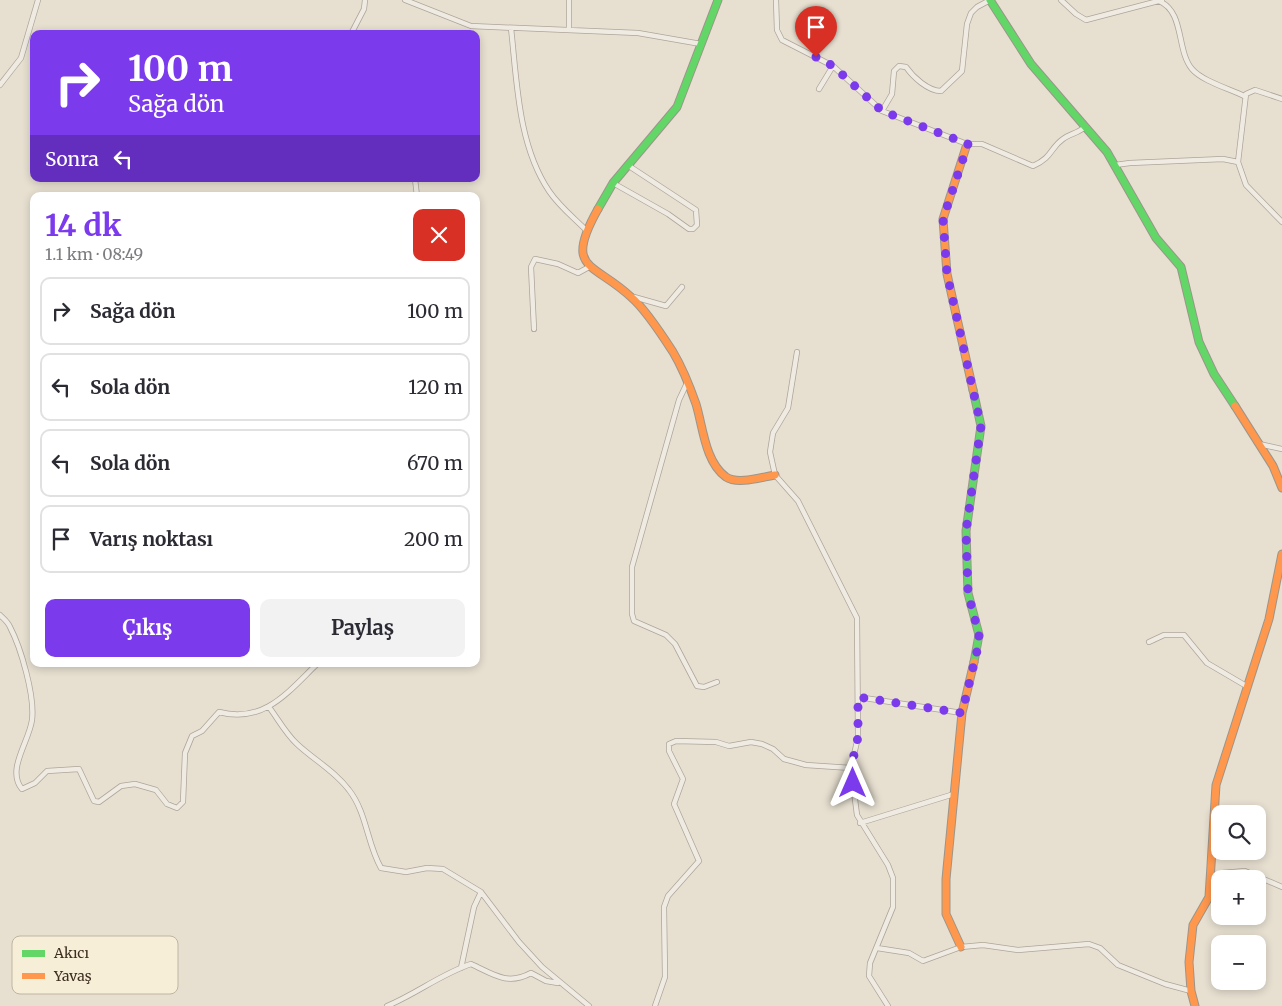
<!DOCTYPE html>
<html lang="tr">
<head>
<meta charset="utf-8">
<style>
	:root { --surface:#fff; --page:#f2f2f3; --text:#2b2b33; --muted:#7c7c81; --line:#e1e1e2; --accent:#7c3aed }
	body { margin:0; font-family:Merriweather,serif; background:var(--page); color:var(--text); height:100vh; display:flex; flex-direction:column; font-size:19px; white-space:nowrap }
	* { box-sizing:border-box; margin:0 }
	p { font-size:16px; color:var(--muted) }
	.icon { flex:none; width:28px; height:28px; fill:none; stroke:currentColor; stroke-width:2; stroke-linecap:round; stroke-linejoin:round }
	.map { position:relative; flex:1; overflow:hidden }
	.details { position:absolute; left:30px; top:192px; width:450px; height:475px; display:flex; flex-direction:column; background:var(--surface); border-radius:10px; box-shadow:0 2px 8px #0003 }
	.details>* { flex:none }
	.guide { position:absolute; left:30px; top:30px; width:450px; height:152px; border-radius:10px; box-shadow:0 2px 8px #0003; background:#7c3aed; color:#fff; overflow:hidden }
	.tools { position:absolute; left:1211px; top:805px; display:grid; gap:10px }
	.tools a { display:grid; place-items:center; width:55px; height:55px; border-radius:10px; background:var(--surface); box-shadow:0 2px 8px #0003; font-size:25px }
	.pin { position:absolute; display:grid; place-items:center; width:42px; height:42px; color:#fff; margin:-51px -21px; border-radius:50% 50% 50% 0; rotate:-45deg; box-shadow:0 0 5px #0007 }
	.pin .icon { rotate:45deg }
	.me { position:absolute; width:55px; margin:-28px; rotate:0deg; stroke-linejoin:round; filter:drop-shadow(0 0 4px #0008) }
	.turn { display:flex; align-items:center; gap:18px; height:105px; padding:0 15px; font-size:22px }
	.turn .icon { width:65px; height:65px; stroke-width:2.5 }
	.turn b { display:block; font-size:35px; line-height:42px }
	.then { display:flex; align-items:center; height:48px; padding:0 15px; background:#0003; gap:10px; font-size:19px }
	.round { display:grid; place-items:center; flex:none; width:52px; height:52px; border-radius:10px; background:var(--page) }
	.headline { display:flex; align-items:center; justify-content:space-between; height:85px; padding:0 15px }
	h1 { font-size:30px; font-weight:700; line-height:38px; color:var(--accent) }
	.action { display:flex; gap:10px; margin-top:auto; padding:10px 15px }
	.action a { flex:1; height:58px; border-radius:10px; background:var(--accent); color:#fff; font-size:20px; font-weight:700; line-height:58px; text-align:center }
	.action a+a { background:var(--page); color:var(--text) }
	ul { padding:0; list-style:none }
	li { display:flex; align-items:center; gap:15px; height:68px; margin:0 10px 8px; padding:0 5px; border:2px solid var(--line); border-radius:10px }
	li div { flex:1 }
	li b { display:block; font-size:19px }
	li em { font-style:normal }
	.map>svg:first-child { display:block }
</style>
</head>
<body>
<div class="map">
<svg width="1282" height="1006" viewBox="0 0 1282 1006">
	<rect width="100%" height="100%" fill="#e7e0d1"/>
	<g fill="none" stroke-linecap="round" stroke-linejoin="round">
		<defs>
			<path id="street" d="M405 0 471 26 638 33 701 44
				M776 0 777 30 782 40 833 66 882 111 967 144H982L1033 166C1053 157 1050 148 1063 139 1070 134 1078 133 1085 127
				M1061 0 1076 14 1086 20 1162 0
				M1159 1C1185 12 1176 50 1192 69 1202 81 1230 89 1244 96
				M511 28C517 82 518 145 549 191 559 206 573 217 586 230
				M569 30V0
				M351 34 364 9 365 0
				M0 85 21 58 38 0
				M819 89 833 66
				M882 111 892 94 894 71 899 66 906 67C913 77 928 91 941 91L962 71 967 24 971 13 977 7 990 0
				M1238 162 1246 185 1282 222
				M1115 165 1130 163 1223 159 1238 162 1246 94 1255 90 1282 99
				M415 179 417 196
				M613 183 668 214 689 229H693L697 225 696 210 629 166
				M634 297 666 306 682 287
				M534 329 531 267 535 259 558 264 578 273 589 267
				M797 352 788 408 773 433 770 452 775 475 798 501 857 618 858 737 851 768 857 815 888 865 893 878V907L870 963 869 976 888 1006
				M687 383 679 400 632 567V614L634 621 666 635 675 644 697 686 704 687 717 682
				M1259 444 1282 449
				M0 615C4 619 8 622 10 627 21 648 35 696 32 720 29 742 6 770 22 789L35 783 47 771 79 769 94 801 99 802 121 786 135 784 156 790 167 804 177 808 183 802 185 753 192 736 202 731 219 712C264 724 288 692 317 664
				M1149 642 1164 635H1184L1207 663 1248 687
				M858 697 962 713
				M269 707C278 719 286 734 297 744 314 760 335 771 349 790 367 813 367 844 381 868L406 872 427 868 443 869 481 892 519 942 542 967 589 1006
				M860 823 954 794
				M1211 879 1222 873 1245 871 1282 887
				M877 948 909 953 923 961 961 947 983 945 1018 950 1089 944 1100 948 1118 965 1165 984 1191 991
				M461 968 474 907 481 892
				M387 1006C416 994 441 974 471 964 493 974 507 986 531 973L546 981 558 983
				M655 1006 665 977 664 907 668 896 699 861 674 804 683 779 669 751V744L676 741 716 742 729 746 751 742 762 744 773 749 784 759 806 765 851 768"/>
			<path id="fast" d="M990 0 1031 64 1107 152 1156 238 1181 267 1199 342 1214 374 1235 406
				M598 209 613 183 677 107 718 0
				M973 390 981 426 966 531 968 593 979 635 974 662"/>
			<path id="slow" d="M967 144 943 219 947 274 973 390
				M598 209C563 271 594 262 631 297 643 307 664 338 673 352 682 367 690 387 696 404 703 427 705 462 726 477 738 485 762 477 775 475
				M1235 406 1273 466 1282 488
				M961 947 946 914V879L962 713 974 662
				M1195 1006 1191 991 1189 962 1193 925 1209 897 1216 785 1269 619 1282 554"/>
		</defs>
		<use href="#street" stroke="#ada599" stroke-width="6"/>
		<use href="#fast" stroke="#9c958a" stroke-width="9"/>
		<use href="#slow" stroke="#9c958a" stroke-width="9"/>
		<use href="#street" stroke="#efebe3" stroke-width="4.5"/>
		<use href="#fast" stroke="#63d668" stroke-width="7"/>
		<use href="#slow" stroke="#ff974d" stroke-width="7"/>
	</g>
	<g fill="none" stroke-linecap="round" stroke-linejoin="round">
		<path stroke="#7c3aed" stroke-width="9" stroke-dasharray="0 16.2" d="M816 57 833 66 882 111 968 144 943 219 947 274 981 426 966 531 968 593 979 635 978 647 962 713 858 697V737L851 768 853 783"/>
	</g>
	<rect x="12" y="936" width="166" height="58" rx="8" fill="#f7eed8" stroke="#bfb4a1" stroke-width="1"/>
	<rect x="22" y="950" width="23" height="7" fill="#63d668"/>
	<rect x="22" y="973" width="23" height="6" fill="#ff974d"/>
	<g font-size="14" fill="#3d2e20">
		<text x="54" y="958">Akıcı</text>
		<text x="54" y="981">Yavaş</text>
	</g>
</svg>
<div class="tools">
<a><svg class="icon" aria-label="search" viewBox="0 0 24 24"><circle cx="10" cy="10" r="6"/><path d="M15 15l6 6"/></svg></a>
<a>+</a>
<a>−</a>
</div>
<div class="pin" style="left:816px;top:57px;background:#d93025"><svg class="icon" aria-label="arrive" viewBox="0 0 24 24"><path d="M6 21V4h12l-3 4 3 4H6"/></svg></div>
<svg class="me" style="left:853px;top:783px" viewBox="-20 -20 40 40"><path d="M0-17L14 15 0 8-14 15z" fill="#7c3aed" stroke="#fff" stroke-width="4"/></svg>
<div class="guide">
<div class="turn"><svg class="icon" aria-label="right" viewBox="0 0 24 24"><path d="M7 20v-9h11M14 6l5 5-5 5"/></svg><div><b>100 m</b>Sağa dön</div></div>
<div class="then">Sonra<svg class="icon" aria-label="left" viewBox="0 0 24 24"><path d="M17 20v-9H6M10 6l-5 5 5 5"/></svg></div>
</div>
<section class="details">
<div class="headline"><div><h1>14 dk</h1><p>1.1 km · 08:49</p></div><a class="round" style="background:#d93025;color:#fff"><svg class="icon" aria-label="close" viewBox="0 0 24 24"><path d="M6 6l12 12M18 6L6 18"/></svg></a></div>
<ul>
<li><svg class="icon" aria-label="right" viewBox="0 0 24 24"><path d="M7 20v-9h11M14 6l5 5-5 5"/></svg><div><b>Sağa dön</b></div><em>100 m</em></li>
<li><svg class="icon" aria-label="left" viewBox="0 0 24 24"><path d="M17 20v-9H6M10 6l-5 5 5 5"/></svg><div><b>Sola dön</b></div><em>120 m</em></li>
<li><svg class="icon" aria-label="left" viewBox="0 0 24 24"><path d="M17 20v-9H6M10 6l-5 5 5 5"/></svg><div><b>Sola dön</b></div><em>670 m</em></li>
<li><svg class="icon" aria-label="arrive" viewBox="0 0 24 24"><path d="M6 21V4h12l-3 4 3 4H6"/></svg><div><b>Varış noktası</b></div><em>200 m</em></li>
</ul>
<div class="action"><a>Çıkış</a><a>Paylaş</a></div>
</section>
</div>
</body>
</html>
